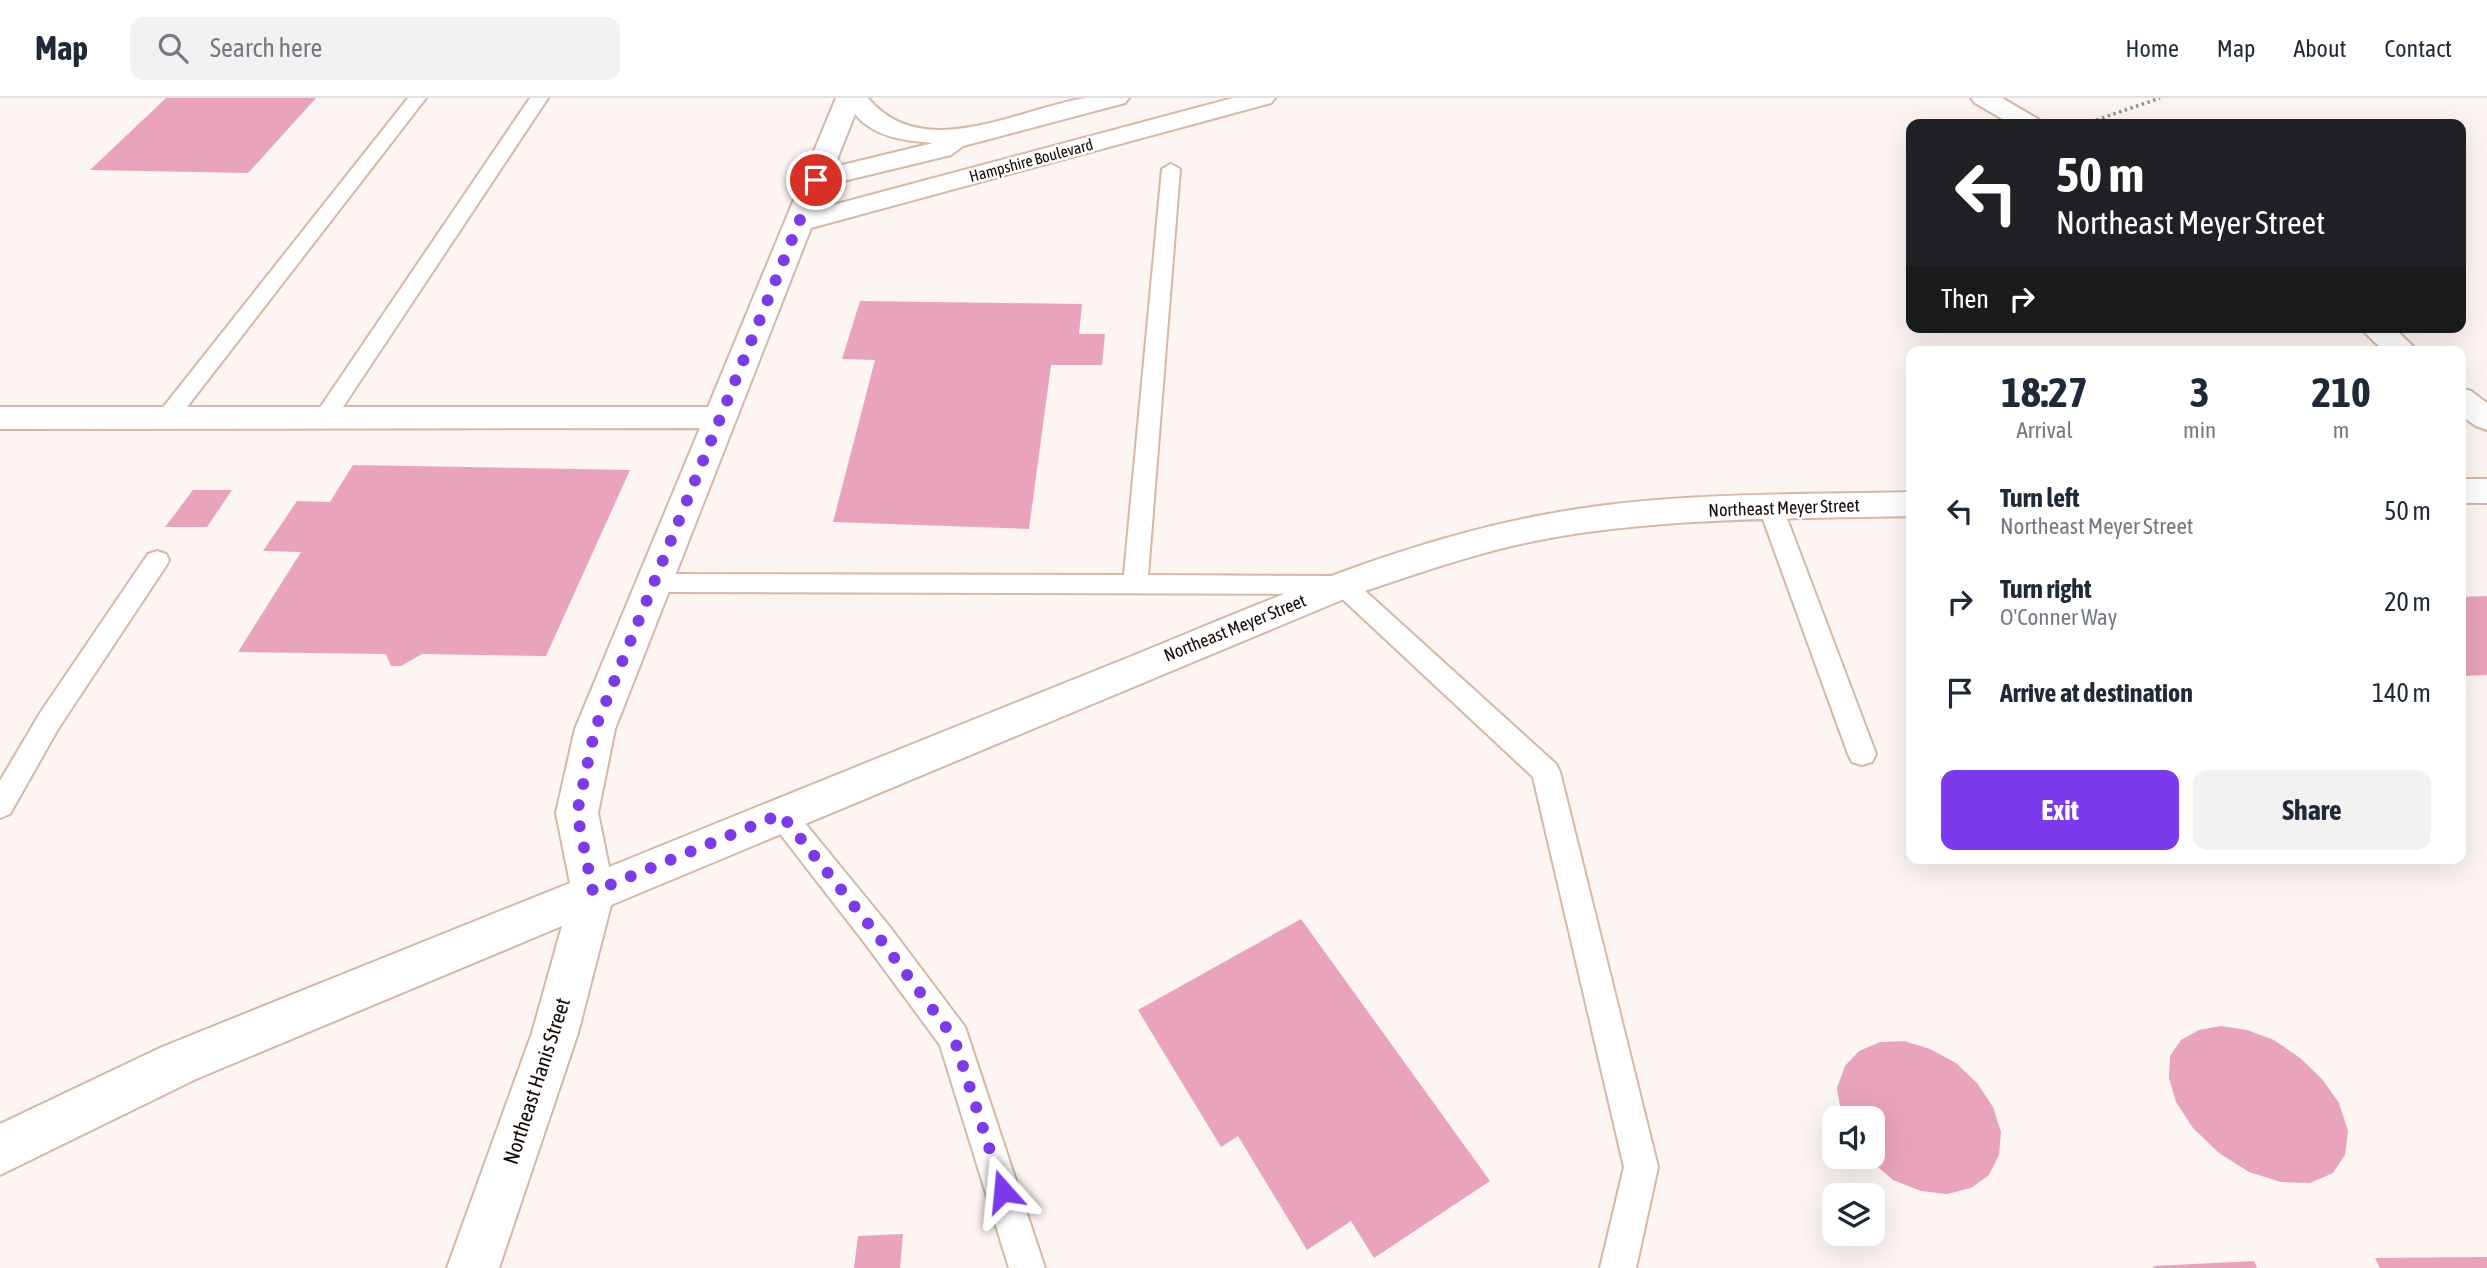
<!DOCTYPE html>
<html lang="en">
<head>
<meta charset="utf-8">
<style>
	:root { --surface:#fff; --page:#f2f2f3; --text:#1f2937; --muted:#747a83; --line:#e0e1e3; --accent:#7c3aed }
	body { margin:0; font-family:"Asap Condensed",sans-serif; background:var(--page); color:var(--text); height:100vh; display:flex; flex-direction:column; font-size:26px; white-space:nowrap }
	* { box-sizing:border-box; margin:0 }
	p { font-size:23px; color:var(--muted) }
	.icon { flex:none; width:38px; height:38px; fill:none; stroke:currentColor; stroke-width:2; stroke-linecap:round; stroke-linejoin:round }
	.map { position:relative; flex:1; overflow:hidden }
	.panel { position:absolute; left:1906px; top:248px; width:560px; height:518px; display:flex; flex-direction:column; background:var(--surface); border-radius:14px; box-shadow:0 7px 28px #0002 }
	.panel>* { flex:none }
	.banner { position:absolute; left:1906px; top:21px; width:560px; height:214px; border-radius:14px; box-shadow:0 7px 28px #0002; background:#202124; color:#fff; overflow:hidden }
	.buttons { position:absolute; left:1822px; top:1008px; display:grid; gap:14px }
	.buttons a { display:grid; place-items:center; width:63px; height:63px; border-radius:14px; background:var(--surface); box-shadow:0 7px 28px #0002; font-size:35px }
	.pin { position:absolute; display:grid; place-items:center; width:60px; height:60px; color:#fff; margin:-30px; border:4px solid #fff; border-radius:50%; box-shadow:0 2px 7px #0007 }
	.me { position:absolute; width:77px; margin:-38px; rotate:342deg; stroke-linejoin:round; filter:drop-shadow(0 0 5px #0008) }
	.turn { display:flex; align-items:center; gap:24px; height:147px; padding:0 35px; font-size:32px }
	.turn .icon { width:91px; height:91px; stroke-width:2.5 }
	.turn b { display:block; font-size:49px; line-height:60px }
	.then { display:flex; align-items:center; height:66px; padding:0 35px; background:#0003; gap:14px; font-size:26px }
	.eta { display:flex; justify-content:space-evenly; align-items:center; height:119px; text-align:center }
	.eta b { font-size:42px; font-weight:700; line-height:49px }
	.button { display:flex; gap:14px; margin-top:auto; padding:14px 35px }
	.button a { flex:1; height:80px; border-radius:14px; background:var(--accent); color:#fff; font-size:28px; font-weight:700; line-height:80px; text-align:center }
	.button a+a { background:var(--page); color:var(--text) }
	ul { padding:0; list-style:none }
	li { display:flex; align-items:center; gap:21px; height:91px; padding:0 35px }
	li div { flex:1 }
	li b { display:block; font-size:26px }
	li em { font-style:normal }
	header { display:flex; align-items:center; gap:42px; box-sizing:border-box; height:98px; padding:0 35px; background:var(--surface); border-bottom:2px solid var(--line) }
	header strong { font-size:33px }
	nav { display:flex; gap:38px; margin-inline-start:auto; font-size:24px }
	.search { width:490px; height:63px; background:var(--page); display:flex; align-items:center; gap:18px; box-sizing:border-box; padding:0 24px; border-radius:14px; color:var(--muted); font-size:26px }
	.map>svg:first-child { display:block }
</style>
</head>
<body>
<header>
<strong>Map</strong>
<div class="search"><svg class="icon" aria-label="search" viewBox="0 0 24 24"><circle cx="10" cy="10" r="6"/><path d="M15 15l6 6"/></svg>Search here</div>
<nav><a>Home</a><a>Map</a><a>About</a><a>Contact</a></nav>
</header>
<div class="map">
<svg width="2487" height="1170" viewBox="0 0 2487 1170">
	<rect width="100%" height="100%" fill="#fcf5f2"/>
	<path fill="#eaa3bc" d="M166 0H316L248 75 90 72Z
		M860 203 1082 206 1079 236H1105L1102 267H1051L1029 431 833 424 875 262 842 261Z
		M353 367 630 372 546 558 422 556 401 568H391L386 556 238 554 301 454 263 453 297 403 330 404Z
		M193 392H232L207 429H165Z
		M2487 498V577L2460 578V499Z
		M1301 821 1490 1083 1374 1160 1351 1123 1307 1152 1238 1038 1221 1049 1138 912Z
		M2221 928 2247 932 2274 942 2300 960 2322 981 2339 1005 2348 1033 2345 1057 2333 1075 2310 1085 2281 1084 2249 1074 2219 1055 2193 1030 2176 1004 2169 980 2170 958 2181 942 2199 932Z
		M1904 943 1930 951 1956 965 1977 985 1993 1009 2001 1034 1999 1057 1989 1077 1971 1090 1947 1096 1921 1093 1893 1082 1866 1059H1872V1020H1842L1837 990 1845 968 1859 953 1880 944Z
		M903 1136 900 1170H854L858 1138Z
		M2487 1159V1170H2380L2375 1160Z
		M2254 1163 2257 1170H2154L2153 1168Z"/>
	<g fill="none" stroke-linecap="round" stroke-linejoin="round">
		<defs>
			<path id="service" d="M408 0H426L173 327 165 329 157 327 154 322 157 317Z
				M530 0H548L331 327 323 329 315 327 312 322 315 317Z
				M1171 66 1180 71 1148 477 1343 478 1352 481 1556 666 1560 674 1658 1069 1636 1170H1600L1624 1069 1533 679 1337 496 653 494 644 491 641 485 644 479 653 476 1124 477 1162 71Z
				M1771 402 1779 404 1783 410 1876 656 1872 664 1862 667 1852 664 1848 656 1759 410 1763 404Z
				M157 453 166 456 169 462 166 468 58 631 10 716 0 720V683L40 615 148 456Z
				M781 704 791 708 889 828 965 929 1045 1170H1009L940 947 867 848 771 724 767 716 771 708Z"/>
			<path id="minor" d="M836 0H868C923 66 1018 11 1085 0 1099 0 1115 0 1129 0L1125 5 963 48 951 57 827 87 818 111 1233 0H1275L1271 5 811 130 615 631 598 715 609 769C783 698 958 628 1132 558 1267 503 1403 442 1548 416 1667 394 1790 397 1911 394V418C1791 421 1669 419 1550 440 1483 452 1419 475 1356 496L611 807 578 935 499 1170H447L532 935 562 828 196 981 0 1077V1026L162 949 570 785 556 715 575 631 700 330 0 331V309H708ZM855 16C873 39 905 43 933 45L834 69Z
				M1971 0H2002L2038 21 2042 26H2011L1975 5Z
				M2359 229H2393L2419 254H2385Z
				M2460 290 2471 293 2487 305V332L2476 328 2460 317Z
				M2460 381H2487V405H2460Z"/>
		</defs>
		<use href="#service" stroke="#d7b7a5" stroke-width="4"/>
		<use href="#minor" stroke="#d7b7a5" stroke-width="4"/>
		<path stroke="#988f8b" stroke-width="3.5" stroke-dasharray="2.5 3.5" stroke-linecap="butt" d="M2085 26 2160 0"/>
		<use href="#service" fill="#fff" fill-rule="evenodd"/>
		<use href="#minor" fill="#fff" fill-rule="evenodd"/>
	</g>
	<g fill="none" stroke-linecap="round" stroke-linejoin="round">
		<path stroke="#7c3aed" stroke-width="12" stroke-dasharray="0 21.6" d="M816 82 595 631 577 715 593 794 781 716 878 838 954 940 1003 1093"/>
	</g>
	<g text-anchor="middle" stroke-width="5" stroke-linejoin="round" paint-order="stroke">
		<g font-size="16" fill="#160b06" stroke="#fff">
			<text transform="translate(1031 62) rotate(-15)" y="6">Hampshire Boulevard</text>
		</g>
		<g font-size="18" fill="#160b06" stroke="#fff">
			<text transform="translate(1784 410) rotate(-2)" y="6">Northeast Meyer Street</text>
			<text transform="translate(1235 530) rotate(-22)" y="6">Northeast Meyer Street</text>
		</g>
		<g font-size="21" fill="#160b06" stroke="#fff">
			<text transform="translate(537 983) rotate(-72)" y="7">Northeast Hanis Street</text>
		</g>
	</g>
</svg>
<div class="buttons">
<a><svg class="icon" aria-label="sound" viewBox="0 0 24 24"><path d="M4 9h4l5-4v14l-5-4H4zM17 9q2 3 0 6"/></svg></a>
<a><svg class="icon" aria-label="layers" viewBox="0 0 24 24"><path d="M12 4l9 5-9 5-9-5zM3 14l9 5 9-5"/></svg></a>
</div>
<div class="pin" style="left:816px;top:82px;background:#d93025"><svg class="icon" aria-label="arrive" viewBox="0 0 24 24"><path d="M6 21V4h12l-3 4 3 4H6"/></svg></div>
<svg class="me" style="left:1003px;top:1093px" viewBox="-20 -20 40 40"><path d="M0-17L14 15 0 8-14 15z" fill="#7c3aed" stroke="#fff" stroke-width="4"/></svg>
<div class="banner">
<div class="turn"><svg class="icon" aria-label="left" viewBox="0 0 24 24"><path d="M17 20v-9H6M10 6l-5 5 5 5"/></svg><div><b>50 m</b>Northeast Meyer Street</div></div>
<div class="then">Then<svg class="icon" aria-label="right" viewBox="0 0 24 24"><path d="M7 20v-9h11M14 6l5 5-5 5"/></svg></div>
</div>
<section class="panel">
<div class="eta">
<div><b>18:27</b><p>Arrival</p></div>
<div><b>3</b><p>min</p></div>
<div><b>210</b><p>m</p></div>
</div>
<ul>
<li><svg class="icon" aria-label="left" viewBox="0 0 24 24"><path d="M17 20v-9H6M10 6l-5 5 5 5"/></svg><div><b>Turn left</b><p>Northeast Meyer Street</p></div><em>50 m</em></li>
<li><svg class="icon" aria-label="right" viewBox="0 0 24 24"><path d="M7 20v-9h11M14 6l5 5-5 5"/></svg><div><b>Turn right</b><p>O'Conner Way</p></div><em>20 m</em></li>
<li><svg class="icon" aria-label="arrive" viewBox="0 0 24 24"><path d="M6 21V4h12l-3 4 3 4H6"/></svg><div><b>Arrive at destination</b></div><em>140 m</em></li>
</ul>
<div class="button"><a>Exit</a><a>Share</a></div>
</section>
</div>
</body>
</html>
